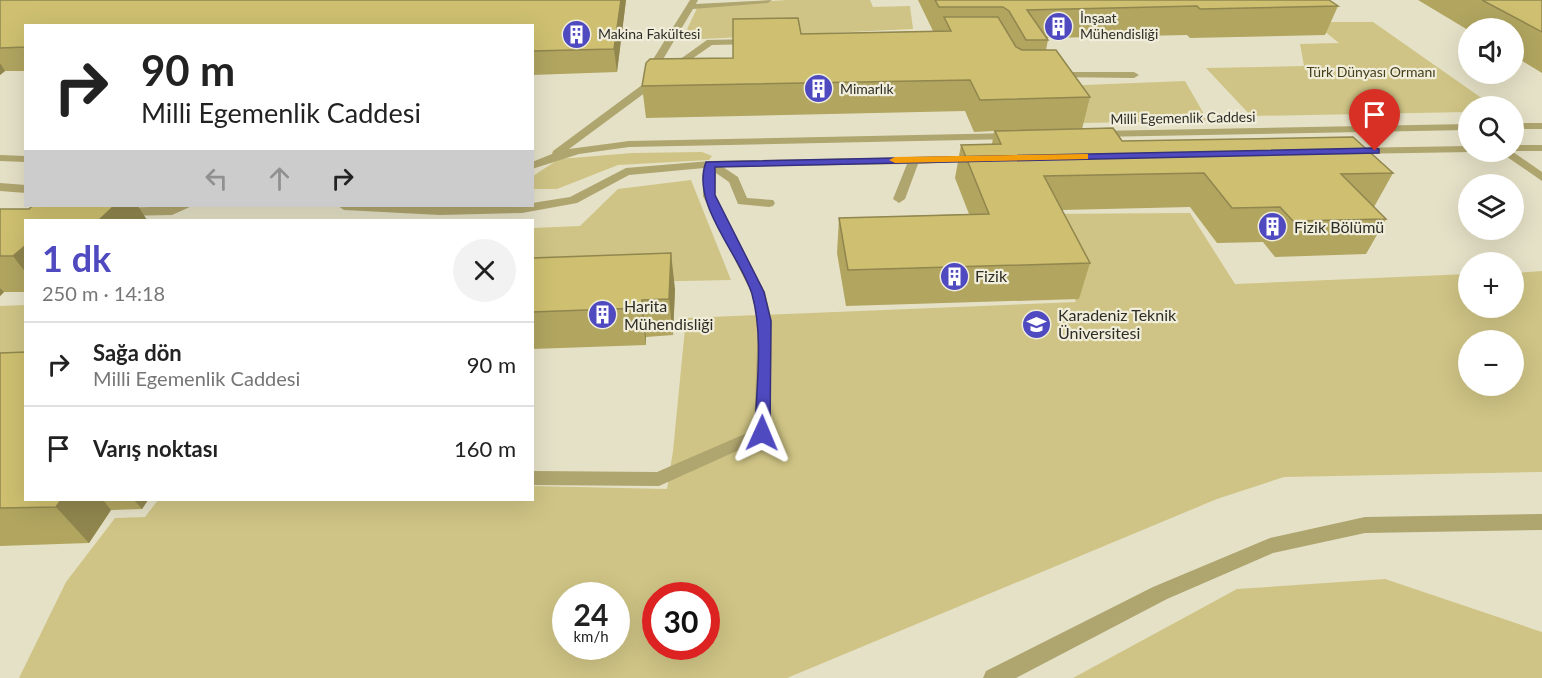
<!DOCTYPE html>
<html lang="tr">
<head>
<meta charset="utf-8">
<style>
	:root { --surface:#fff; --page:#f2f2f2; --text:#222; --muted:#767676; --line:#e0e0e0; --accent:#504ac1 }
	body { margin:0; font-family:Lato,sans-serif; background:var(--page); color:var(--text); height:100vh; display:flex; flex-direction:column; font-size:22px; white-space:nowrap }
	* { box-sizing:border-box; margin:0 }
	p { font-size:20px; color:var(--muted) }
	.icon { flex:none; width:33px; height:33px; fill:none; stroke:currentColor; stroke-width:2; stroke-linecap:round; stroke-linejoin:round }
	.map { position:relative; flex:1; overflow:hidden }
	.panel { position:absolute; left:24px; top:219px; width:510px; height:282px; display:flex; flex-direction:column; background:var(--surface); border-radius:0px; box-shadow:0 6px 24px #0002 }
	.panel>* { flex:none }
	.top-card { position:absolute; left:24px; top:24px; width:510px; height:183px; border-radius:0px; box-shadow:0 6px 24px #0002; background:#fff; color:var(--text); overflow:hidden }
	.controls { position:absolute; left:1458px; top:18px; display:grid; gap:12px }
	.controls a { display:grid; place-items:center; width:66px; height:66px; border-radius:50%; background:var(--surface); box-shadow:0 6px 24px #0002; font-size:30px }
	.speed { position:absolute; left:552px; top:582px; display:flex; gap:12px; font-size:30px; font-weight:700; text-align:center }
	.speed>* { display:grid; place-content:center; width:78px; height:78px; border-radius:50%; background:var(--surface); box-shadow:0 6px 24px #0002; line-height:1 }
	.speed small { font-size:15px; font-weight:400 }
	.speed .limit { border:9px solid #d22; background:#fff; color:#111 }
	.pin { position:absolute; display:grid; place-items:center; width:51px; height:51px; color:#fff; margin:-62px -26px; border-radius:50% 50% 50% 0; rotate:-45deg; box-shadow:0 0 6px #0007 }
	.pin .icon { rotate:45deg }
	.me { position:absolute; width:66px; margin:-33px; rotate:1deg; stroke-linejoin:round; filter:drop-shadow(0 0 4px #0008) }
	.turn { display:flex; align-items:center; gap:21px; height:126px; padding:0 18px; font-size:27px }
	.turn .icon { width:78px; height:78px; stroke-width:2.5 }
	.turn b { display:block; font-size:42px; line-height:51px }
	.lanes { display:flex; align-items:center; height:57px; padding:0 18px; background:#0003; justify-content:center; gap:30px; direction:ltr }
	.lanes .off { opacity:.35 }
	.round { display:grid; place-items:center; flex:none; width:63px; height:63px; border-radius:32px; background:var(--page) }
	.summary { display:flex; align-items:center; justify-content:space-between; height:102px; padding:0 18px }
	h1 { font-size:36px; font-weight:700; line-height:45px; color:var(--accent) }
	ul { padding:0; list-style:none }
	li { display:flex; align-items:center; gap:18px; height:84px; padding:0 18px; border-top:2px solid var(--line) }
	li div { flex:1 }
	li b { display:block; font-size:22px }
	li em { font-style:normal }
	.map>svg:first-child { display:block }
</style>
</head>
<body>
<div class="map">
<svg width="1542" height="678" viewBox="0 0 1542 678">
	<rect width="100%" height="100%" fill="#f0edda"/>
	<path fill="#e5e1c7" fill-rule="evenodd" d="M0 0H1542V678H0ZM26 26H532V206H26ZM1468 28H1514V74H1468ZM1468 106H1514V152H1468ZM1468 184H1514V230H1468ZM26 220H532V500H26ZM1468 262H1514V308H1468ZM1468 340H1514V386H1468ZM566 596H616V646H566ZM656 596H706V646H656Z"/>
	<path fill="#cfc485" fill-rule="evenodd" d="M786 0H870L873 7 910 6 913 29 682 40 698 6Z
		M1313 22H1373L1493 106H1468V112L1251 116 1206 68 1304 66 1300 44 1339 43Z
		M1185 81 1208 121 1078 123 1059 86Z
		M702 152 712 156 709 160 618 165 557 189H533V176L559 159 632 153Z
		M691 180 731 280 533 284 532 228 580 226 618 189Z
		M1190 213 1235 284 1468 274V308H1514V273L1542 271V472L1284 477 1217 499 787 678H19L66 582 115 518 145 517 158 500H532L533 486 667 489 673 451 686 318 1076 302 1034 214ZM1468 340H1514V386H1468ZM566 596H616V646H566ZM656 596H706V646H656Z
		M25 305V367L0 368V306Z
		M1385 579 1542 632V678H1073L1237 589Z"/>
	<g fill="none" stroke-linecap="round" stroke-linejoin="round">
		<path fill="#afa56f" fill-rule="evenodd" d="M690 0H698L696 4 772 0 768 3 693 9 662 61 650 89 569 149 629 141 1013 133 1019 136 1013 139 629 147 579 154 532 169V162L552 154 553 151 642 85 652 61Z
			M752 39 757 42 755 44 712 45 673 72 665 70 707 40Z
			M1056 72H1134L1139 75 1134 78 1053 77 1051 75Z
			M1514 123H1542V129H1514Z
			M1468 124V130L1097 137 1091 134 1097 131Z
			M1514 145H1542V151H1514Z
			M1468 146V152H1472L1350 154 1344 151 1350 148Z
			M1500 152H1513L1542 172V181Z
			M0 155 26 156V162L0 161Z
			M978 156 984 159 982 161 918 164 905 199 899 203 893 199 907 164 723 167 738 177 747 198 773 200 775 203 773 206 769 207 738 204 729 182 716 173 715 196 765 292 772 321 770 433 768 437 659 486 532 485V471L657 472 754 430 758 321 751 292 703 196 704 168 629 175 577 203 522 213 440 215 344 210 338 206H532V203L570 197 626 168 710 161Z
			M0 183 26 185V193L0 191Z
			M176 206H192L172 215 121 216 115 212 121 208Z
			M1542 514V530L1365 533 1273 553 1167 599 1016 678H983L986 671 1153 587 1270 538 1365 517Z"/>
	</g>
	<path fill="#b1a560" d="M0 0H626L617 72 532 75V26H26V71H5L0 75Z
		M918 0H1329L1338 6 1325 35 1190 38 1187 35 1047 38 1048 40 1046 50 1090 97 1082 129 1122 141 1393 173 1374 207 1386 219 1366 254 1275 257 1263 242 1217 243 1190 207 1062 210 1090 263 1079 299 846 306 837 253 839 218 969 214 955 178 961 145 992 144 994 131 974 132 965 111 646 118 642 86 733 58 801 34 933 31Z
		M1418 0H1542V73L1514 56V28H1468V30Z
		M0 209H29L26 220V292H4L0 296Z
		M532 258 675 289 673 335 646 337V345L532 349Z
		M0 353 26 500H148L142 509 111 510 89 543 0 546Z"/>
	<path fill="#90864e" d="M621 0H626L617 72 614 49Z
		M0 63 5 71 0 75Z
		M114 206H138L147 220H99Z
		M26 245V273L13 256Z
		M671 253 675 289 673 335 669 299Z
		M0 288 4 292 0 296Z
		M642 300 646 337V345L641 308Z
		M61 500H103L111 510 89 543 56 507Z
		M134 500H148L142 509Z"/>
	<path fill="#cec070" stroke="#90864e" stroke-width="1.5" d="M0 0H621L614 49 532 51V26H26V47L0 48Z
		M935 0H1329L1338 6 1200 9 1197 6 1027 10 1048 40H1026L1009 11 1003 7H939Z
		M1482 0H1542V32Z
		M944 17H998L1016 47 1022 50H1056L1090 97 980 100 970 80 642 86 646 63 650 59 733 58V19L798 18 801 34 951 31Z
		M1113 128 1122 141 1353 137 1393 173 1341 174 1386 219 1293 221 1280 207 1232 208 1204 173 1044 176 1090 263 848 270 839 218 989 214 961 145 1001 144 995 131Z
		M32 206H114L99 220H26V245L13 256H0V209H29Z
		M671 253 669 299 642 300 641 308 532 312V258Z
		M26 352V500H61L56 507 0 508V353Z"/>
	<path fill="#504ac1" stroke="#34307d" stroke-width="1.5" d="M1375 148 1379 149V153L715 167V195L764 292 771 321 770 433 768 437H757L755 433C756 388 764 338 752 294 740 255 690 203 706 162Z"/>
	<path fill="#f59e0b" d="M1084 154H1088V159L895 163 889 160 895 157Z"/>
	<defs>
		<symbol id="building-disc" viewBox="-11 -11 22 22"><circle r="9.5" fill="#504ac1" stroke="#f0edda"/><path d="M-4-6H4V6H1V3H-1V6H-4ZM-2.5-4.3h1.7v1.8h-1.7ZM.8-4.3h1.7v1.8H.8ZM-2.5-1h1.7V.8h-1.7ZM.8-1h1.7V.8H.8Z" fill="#fff"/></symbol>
		<symbol id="university-disc" viewBox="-11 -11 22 22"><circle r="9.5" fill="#504ac1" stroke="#f0edda"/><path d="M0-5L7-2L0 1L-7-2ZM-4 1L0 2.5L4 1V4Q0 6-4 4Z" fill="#fff"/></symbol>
	</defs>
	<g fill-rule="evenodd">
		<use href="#building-disc" x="1042" y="10" width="33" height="33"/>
		<use href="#building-disc" x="560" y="18" width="33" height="33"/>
		<use href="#building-disc" x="802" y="72" width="33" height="33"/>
		<use href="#building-disc" x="1256" y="210" width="33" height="33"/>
		<use href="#building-disc" x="938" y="260" width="33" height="33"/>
		<use href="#building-disc" x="586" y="298" width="33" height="33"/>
		<use href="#university-disc" x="1020" y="308" width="33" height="33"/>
	</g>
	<g text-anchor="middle" stroke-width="4.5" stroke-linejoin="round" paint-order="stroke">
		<g font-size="14" fill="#2f2e26" stroke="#f0edda" text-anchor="start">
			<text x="1080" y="23">İnşaat<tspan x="1080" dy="16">Mühendisliği</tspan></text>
			<text x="598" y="39">Makina Fakültesi</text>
			<text x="840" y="94">Mimarlık</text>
		</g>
		<g font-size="14" fill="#453f1c" stroke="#f0edda">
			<text x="1371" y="77">Türk Dünyası Ormanı</text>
		</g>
		<g font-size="14" fill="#2f2e26" stroke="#f0edda">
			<text transform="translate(1183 118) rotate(-1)" y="5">Milli Egemenlik Caddesi</text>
		</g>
		<g font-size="16" fill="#2f2e26" stroke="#f0edda" text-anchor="start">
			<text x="1294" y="233">Fizik Bölümü</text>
			<text x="975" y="282">Fizik</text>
			<text x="624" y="312">Harita<tspan x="624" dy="18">Mühendisliği</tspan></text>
			<text x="1058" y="321">Karadeniz Teknik<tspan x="1058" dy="18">Üniversitesi</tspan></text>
		</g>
	</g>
</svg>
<div class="controls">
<a><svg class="icon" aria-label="sound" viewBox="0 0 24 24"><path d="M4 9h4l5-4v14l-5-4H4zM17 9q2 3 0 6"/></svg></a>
<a><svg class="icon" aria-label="search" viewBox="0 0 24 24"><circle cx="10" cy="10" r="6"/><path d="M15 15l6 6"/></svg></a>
<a><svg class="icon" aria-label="layers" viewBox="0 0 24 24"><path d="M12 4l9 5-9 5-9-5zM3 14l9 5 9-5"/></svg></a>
<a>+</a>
<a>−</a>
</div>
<div class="speed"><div>24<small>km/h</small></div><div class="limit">30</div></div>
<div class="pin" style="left:1375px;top:151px;background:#d93025"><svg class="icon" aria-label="arrive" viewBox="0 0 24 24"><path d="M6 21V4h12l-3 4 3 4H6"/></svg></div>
<svg class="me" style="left:762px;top:433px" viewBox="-20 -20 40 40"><path d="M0-17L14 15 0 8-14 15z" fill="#504ac1" stroke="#fff" stroke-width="4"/></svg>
<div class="top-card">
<div class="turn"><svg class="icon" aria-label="right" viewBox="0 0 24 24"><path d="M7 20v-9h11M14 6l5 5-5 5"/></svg><div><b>90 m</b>Milli Egemenlik Caddesi</div></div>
<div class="lanes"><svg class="icon off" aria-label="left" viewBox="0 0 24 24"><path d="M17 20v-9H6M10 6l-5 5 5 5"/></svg><svg class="icon off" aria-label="ahead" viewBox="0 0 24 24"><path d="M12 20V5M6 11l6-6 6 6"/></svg><svg class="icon" aria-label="right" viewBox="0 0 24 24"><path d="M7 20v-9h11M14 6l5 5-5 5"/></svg></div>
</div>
<section class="panel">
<div class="summary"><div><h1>1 dk</h1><p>250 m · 14:18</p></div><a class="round"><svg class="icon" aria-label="close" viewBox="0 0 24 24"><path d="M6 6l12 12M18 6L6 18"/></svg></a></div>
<ul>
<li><svg class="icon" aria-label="right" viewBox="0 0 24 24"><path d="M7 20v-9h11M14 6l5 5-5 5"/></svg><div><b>Sağa dön</b><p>Milli Egemenlik Caddesi</p></div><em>90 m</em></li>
<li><svg class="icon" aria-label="arrive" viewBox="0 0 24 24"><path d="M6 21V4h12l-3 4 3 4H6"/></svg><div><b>Varış noktası</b></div><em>160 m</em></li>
</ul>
</section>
</div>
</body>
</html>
